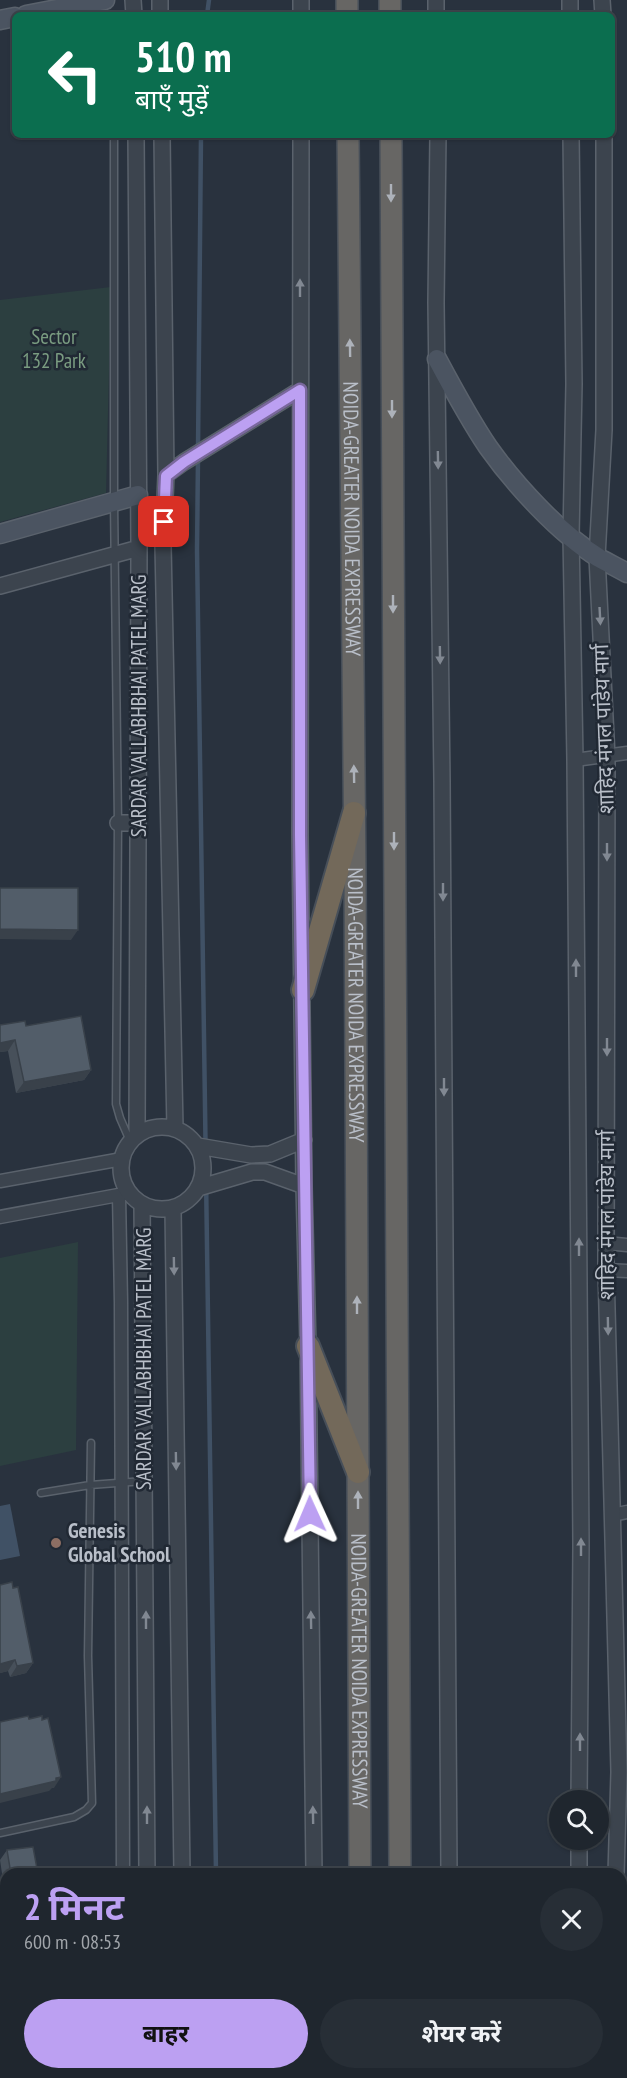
<!DOCTYPE html>
<html lang="hi">
<head>
<meta charset="utf-8">
<style>
	:root { --surface:#1f262e; --page:#272e36; --text:#f1f3f6; --muted:#a1a5aa; --line:#3c434a; --accent:#bca0f2 }
	body { margin:0; font-family:"PT Sans Narrow","Noto Sans Devanagari",sans-serif; background:var(--page); color:var(--text); height:100vh; display:flex; flex-direction:column; font-size:22px; white-space:nowrap }
	* { box-sizing:border-box; margin:0 }
	p { font-size:20px; color:var(--muted) }
	.icon { flex:none; width:33px; height:33px; fill:none; stroke:currentColor; stroke-width:2; stroke-linecap:round; stroke-linejoin:round }
	.map { position:relative; flex:1; overflow:hidden }
	.details { position:absolute; left:0px; top:1868px; width:627px; height:212px; display:flex; flex-direction:column; background:var(--surface); border-radius:18px 18px 0 0; box-shadow:0 2px 4px #0004,0 0 0 2px var(--line) }
	.details>* { flex:none }
	.hud { position:absolute; left:12px; top:12px; width:603px; height:126px; border-radius:9px; box-shadow:0 2px 4px #0004,0 0 0 2px var(--line); background:#0b6e4f; color:#fff; overflow:hidden }
	.buttons { position:absolute; left:549px; top:1790px; display:grid; gap:12px }
	.buttons a { display:grid; place-items:center; width:60px; height:60px; border-radius:50%; background:var(--surface); box-shadow:0 2px 4px #0004,0 0 0 2px var(--line); font-size:30px }
	.pin { position:absolute; display:grid; place-items:center; width:51px; height:51px; color:#fff; margin:-26px; border-radius:12px; box-shadow:0 3px 9px #0006 }
	.me { position:absolute; width:66px; margin:-33px; rotate:359deg; stroke-linejoin:round; filter:drop-shadow(0 0 4px #0008) }
	.turn { display:flex; align-items:center; gap:21px; height:126px; padding:0 24px; font-size:27px }
	.turn .icon { width:78px; height:78px; stroke-width:2.5 }
	.turn b { display:block; font-size:42px; line-height:51px }
	.round { display:grid; place-items:center; flex:none; width:63px; height:63px; border-radius:32px; background:var(--page) }
	.summary { display:flex; align-items:center; justify-content:space-between; height:102px; padding:0 24px }
	h1 { font-size:36px; font-weight:700; line-height:45px; color:var(--accent) }
	.primary-button { display:flex; gap:12px; margin-top:auto; padding:12px 24px }
	.primary-button a { flex:1; height:69px; border-radius:36px; background:var(--accent); color:#111; font-size:24px; font-weight:700; line-height:69px; text-align:center }
	.primary-button a+a { background:var(--page); color:var(--text) }
	.map>svg:first-child { display:block }
</style>
</head>
<body>
<div class="map">
<svg width="627" height="2078" viewBox="0 0 627 2078">
	<rect width="100%" height="100%" fill="#29323e"/>
	<path fill="#2c3f40" d="M111 287 106 493 0 522V300Z
		M78 1242 76 1450 0 1466V1258Z"/>
	<path fill="#405165" d="M10 1504 20 1556 0 1560V1506Z"/>
	<g fill="none" stroke-linecap="round" stroke-linejoin="round">
		<path stroke="#405165" stroke-width="4.5" d="M207 15 209 0
			M198 450 201 135
			M198 459 197 549 216 1874
			M219 2073V2078"/>
		<defs>
			<path id="service" d="M114 135V502L118 823 116 1104 120 1118 130 1141
				M41 1493 90 1485 144 1481
				M0 1833 74 1817 86 1810 92 1803 88 1656 91 1443"/>
			<path id="minor" d="M575 760 627 753
				M0 1181 122 1159
				M119 1195 121 1302 123 1874
				M0 1217 129 1193
				M606 1243 627 1245
				M606 1270 627 1271
				M612 1515 627 1512
				M125 2073V2078"/>
			<path id="tertiary" d="M133 0 134 15
				M160 0V15
				M301 0V15
				M436 0V15
				M570 0V15
				M602 0 603 15
				M136 135 139 548 137 1134
				M162 135 166 475 163 545 175 1128
				M301 135 300 835 304 1186 308 1346 314 1874
				M438 135 436 303 442 781 449 1874
				M571 135 574 384 571 536 575 760 581 1545 579 1800
				M604 135V430L597 557 607 757 606 1270 619 1772 616 1874
				M166 475 184 462 300 390
				M0 586 139 548
				M118 823H138
				M121 1168a41 41 0 1 1 82 0a41 41 0 1 1-82 0Z
				M198 1146 251 1155 270 1154 304 1140
				M198 1188 252 1172H265L304 1186
				M142 1204 147 1874
				M173 1208 182 1874
				M579 1874V1839
				M150 2073V2078
				M450 2073V2078
				M178 2078V2073
				M314 2078V2073
				M577 2078V2073
				M612 2078V2073"/>
			<path id="secondary" d="M26 15 105 0
				M0 20 15 17
				M437 359C453 389 469 419 488 447 515 485 559 533 599 558 608 563 618 568 627 573
				M0 534 138 495"/>
			<g id="trunk">
				<path d="M347 0V15"/>
				<path d="M390 0V15"/>
				<path id="s1" d="M348 135 355 873 360 1874"/>
				<path d="M391 135 400 1874"/>
				<path d="M361 2073V2078"/>
				<path d="M409 2073 411 2078"/>
			</g>
			<path id="motorway" d="M303 990 354 813
				M308 1346 358 1472"/>
		</defs>
		<use href="#service" stroke="#5a626c" stroke-width="9"/>
		<use href="#minor" stroke="#5a626c" stroke-width="15"/>
		<use href="#tertiary" stroke="#5a626c" stroke-width="18"/>
		<use href="#secondary" stroke="#5a626c" stroke-width="21"/>
		<use href="#trunk" stroke="#474f59" stroke-width="24"/>
		<use href="#motorway" stroke="#474f59" stroke-width="26"/>
		<use href="#service" stroke="#3c444e" stroke-width="6"/>
		<use href="#minor" stroke="#3c444e" stroke-width="12"/>
		<use href="#tertiary" stroke="#3c444e" stroke-width="15"/>
		<use href="#secondary" stroke="#4b5461" stroke-width="18"/>
		<use href="#trunk" stroke="#676664" stroke-width="21"/>
		<use href="#motorway" stroke="#73695a" stroke-width="22"/>
	</g>
	<path fill="#47505a" d="M0 1025 26 1026 91 1070 84 1080 16 1093 8 1051 0 1052Z
		M0 1585 33 1663 26 1673 10 1677 8 1671 0 1673Z
		M7 1850 38 1874H6V1900L0 1860Z"/>
	<path fill="#39414a" d="M0 929 78 930 71 940 0 939Z
		M15 1040 8 1051 0 1052V1043Z
		M91 1070 84 1080 16 1093 24 1082Z
		M15 1660 8 1671 0 1673V1664Z
		M33 1663 26 1673 10 1677 17 1666Z
		M61 1777 54 1788H52L49 1791 0 1803V1794Z
		M6 1935V1944L0 1945V1936Z"/>
	<path fill="#525d69" stroke="#39414a" stroke-width="1.5" d="M0 888H78V930L0 929Z
		M81 1016 91 1070 24 1082 15 1040 0 1043V1025L25 1021 26 1026Z
		M12 1582 13 1588 18 1587 33 1663 17 1666 15 1660 0 1664V1585Z
		M28 1716 29 1719 42 1716V1720L48 1718 61 1777 56 1778V1781L0 1794V1722Z
		M33 1847 38 1874H11L7 1850Z
		M6 1908V1935L0 1936V1909Z"/>
	<defs><path id="oneway-solid" d="M-6-.8H1V-3.2L6.5 0L1 3.2V.8H-6Z" transform="scale(1.5)"/></defs>
	<g fill="#adb2ba">
		<use href="#oneway-solid" transform="translate(391 193) rotate(90)"/>
		<use href="#oneway-solid" transform="translate(350 348) rotate(-91)"/>
		<use href="#oneway-solid" transform="translate(392 409) rotate(90)"/>
		<use href="#oneway-solid" transform="translate(393 604) rotate(90)"/>
		<use href="#oneway-solid" transform="translate(354 774) rotate(-91)"/>
		<use href="#oneway-solid" transform="translate(394 841) rotate(90)"/>
		<use href="#oneway-solid" transform="translate(357 1305) rotate(-90)"/>
		<use href="#oneway-solid" transform="translate(358 1500) rotate(-90)"/>
	</g>
	<g fill="#818892">
		<use href="#oneway-solid" transform="translate(300 288) rotate(-90)"/>
		<use href="#oneway-solid" transform="translate(438 460) rotate(89)"/>
		<use href="#oneway-solid" transform="translate(600 616) rotate(87)"/>
		<use href="#oneway-solid" transform="translate(440 655) rotate(89)"/>
		<use href="#oneway-solid" transform="translate(607 852) rotate(90)"/>
		<use href="#oneway-solid" transform="translate(443 892) rotate(90)"/>
		<use href="#oneway-solid" transform="translate(576 968) rotate(-90)"/>
		<use href="#oneway-solid" transform="translate(607 1047) rotate(90)"/>
		<use href="#oneway-solid" transform="translate(444 1087) rotate(90)"/>
		<use href="#oneway-solid" transform="translate(579 1247) rotate(-90)"/>
		<use href="#oneway-solid" transform="translate(174 1266) rotate(89)"/>
		<use href="#oneway-solid" transform="translate(608 1326) rotate(89)"/>
		<use href="#oneway-solid" transform="translate(176 1461) rotate(89)"/>
		<use href="#oneway-solid" transform="translate(581 1547) rotate(-90)"/>
		<use href="#oneway-solid" transform="translate(146 1620) rotate(-90)"/>
		<use href="#oneway-solid" transform="translate(311 1620) rotate(-91)"/>
		<use href="#oneway-solid" transform="translate(580 1742) rotate(-90)"/>
		<use href="#oneway-solid" transform="translate(147 1815) rotate(-90)"/>
		<use href="#oneway-solid" transform="translate(313 1815) rotate(-91)"/>
	</g>
	<g fill="none" stroke-linecap="round" stroke-linejoin="round">
		<defs>
			<path id="route" d="M164 522 166 476 184 462 300 390V835L310 1514"/>
		</defs>
		<use href="#route" stroke="#7a689d" stroke-width="15"/>
		<use href="#route" stroke="#bca0f2" stroke-width="10"/>
	</g>
	<circle fill="#8d6e63" stroke="#212934" stroke-width="2" cx="56" cy="1543" r="6"/>
	<g text-anchor="middle" stroke-width="5" stroke-linejoin="round" paint-order="stroke">
		<g font-size="21" fill="#7a9c81" stroke="#212934">
			<text x="54" y="344">Sector<tspan x="54" dy="24">132 Park</tspan></text>
		</g>
		<g font-size="21" fill="#b9bfc9" stroke="#212934">
			<text dy="7" stroke="none"><textPath href="#s1" startOffset="384">NOIDA-GREATER NOIDA EXPRESSWAY</textPath></text>
			<text transform="translate(139 706) rotate(-90)" y="7">SARDAR VALLABHBHAI PATEL MARG</text>
			<text transform="translate(604 729) rotate(-92)" y="7">शाहिद मंगल पांडेय मार्ग</text>
			<text dy="7" stroke="none"><textPath href="#s1" startOffset="870">NOIDA-GREATER NOIDA EXPRESSWAY</textPath></text>
			<text transform="translate(607 1215) rotate(-90)" y="7">शाहिद मंगल पांडेय मार्ग</text>
			<text transform="translate(144 1359) rotate(-90)" y="7">SARDAR VALLABHBHAI PATEL MARG</text>
			<text dy="7" stroke="none"><textPath href="#s1" startOffset="1536">NOIDA-GREATER NOIDA EXPRESSWAY</textPath></text>
		</g>
		<g font-size="21" font-weight="bold" fill="#b9bfc9" stroke="#212934" text-anchor="start">
			<text x="68" y="1538">Genesis<tspan x="68" dy="24">Global School</tspan></text>
		</g>
	</g>
</svg>
<div class="buttons">
<a><svg class="icon" aria-label="search" viewBox="0 0 24 24"><circle cx="10" cy="10" r="6"/><path d="M15 15l6 6"/></svg></a>
</div>
<div class="pin" style="left:164px;top:522px;background:#d93025"><svg class="icon" aria-label="arrive" viewBox="0 0 24 24"><path d="M6 21V4h12l-3 4 3 4H6"/></svg></div>
<svg class="me" style="left:310px;top:1514px" viewBox="-20 -20 40 40"><path d="M0-17L14 15 0 8-14 15z" fill="#bca0f2" stroke="#fff" stroke-width="4"/></svg>
<div class="hud">
<div class="turn"><svg class="icon" aria-label="left" viewBox="0 0 24 24"><path d="M17 20v-9H6M10 6l-5 5 5 5"/></svg><div><b>510 m</b>बाएँ मुड़ें</div></div>
</div>
<section class="details">
<div class="summary"><div><h1>2 मिनट</h1><p>600 m · 08:53</p></div><a class="round"><svg class="icon" aria-label="close" viewBox="0 0 24 24"><path d="M6 6l12 12M18 6L6 18"/></svg></a></div>
<div class="primary-button"><a>बाहर</a><a>शेयर करें</a></div>
</section>
</div>
</body>
</html>
